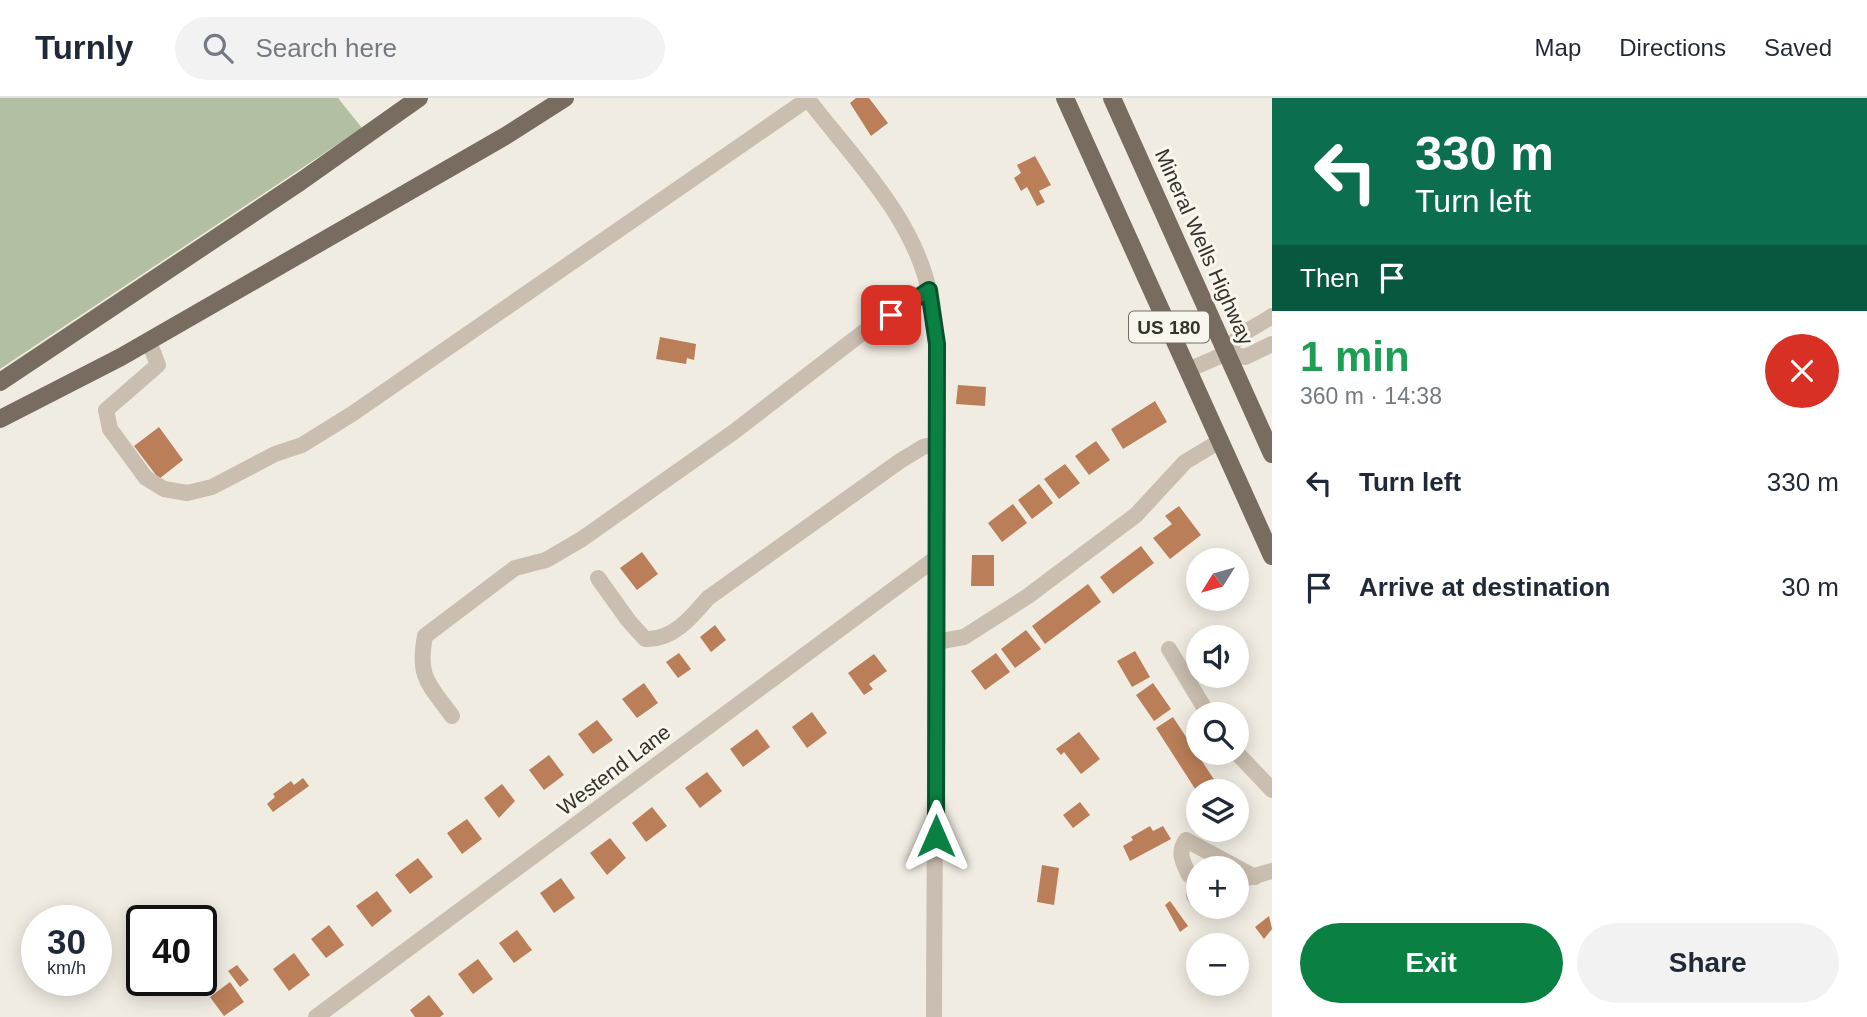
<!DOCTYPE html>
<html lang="en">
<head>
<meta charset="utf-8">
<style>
	:root { --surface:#fff; --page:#f2f2f3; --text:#1f2937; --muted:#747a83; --line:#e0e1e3; --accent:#0b8043 }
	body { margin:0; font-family:Arial,sans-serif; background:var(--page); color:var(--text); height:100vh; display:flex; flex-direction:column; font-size:26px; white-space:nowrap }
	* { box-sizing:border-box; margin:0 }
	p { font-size:23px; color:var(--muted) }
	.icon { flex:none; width:38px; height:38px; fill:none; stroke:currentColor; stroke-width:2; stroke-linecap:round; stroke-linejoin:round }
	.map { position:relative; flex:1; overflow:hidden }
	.side { display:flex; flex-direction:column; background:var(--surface); width:595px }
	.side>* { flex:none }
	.top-card { background:#0b6e4f; color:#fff; overflow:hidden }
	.needle { width:46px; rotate:233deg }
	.tools { position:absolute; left:1186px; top:450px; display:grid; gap:14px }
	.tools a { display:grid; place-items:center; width:63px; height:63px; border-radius:50%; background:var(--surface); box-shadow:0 4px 18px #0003; font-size:35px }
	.speed { position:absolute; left:21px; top:807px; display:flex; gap:14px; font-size:35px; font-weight:700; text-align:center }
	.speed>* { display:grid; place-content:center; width:91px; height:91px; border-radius:50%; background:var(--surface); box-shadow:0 4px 18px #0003; line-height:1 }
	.speed small { font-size:18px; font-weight:400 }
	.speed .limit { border:4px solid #111; border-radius:10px; background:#fff; color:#111 }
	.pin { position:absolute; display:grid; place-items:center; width:60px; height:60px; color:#fff; margin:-30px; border-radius:14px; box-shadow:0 4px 10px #0006 }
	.me { position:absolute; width:77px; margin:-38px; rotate:0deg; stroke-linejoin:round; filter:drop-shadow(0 0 5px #0008) }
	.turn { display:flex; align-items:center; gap:24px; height:147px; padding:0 28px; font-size:32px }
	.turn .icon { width:91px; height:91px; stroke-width:2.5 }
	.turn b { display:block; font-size:49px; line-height:60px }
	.then { display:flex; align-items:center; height:66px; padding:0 28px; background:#0003; gap:14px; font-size:26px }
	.round { display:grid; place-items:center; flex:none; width:74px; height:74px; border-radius:37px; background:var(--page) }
	.summary { display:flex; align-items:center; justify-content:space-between; height:119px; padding:0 28px }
	h1 { font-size:42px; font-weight:800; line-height:52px; color:#1e9e55 }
	.primary-button { display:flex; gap:14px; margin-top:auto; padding:14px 28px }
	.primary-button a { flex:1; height:80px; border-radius:42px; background:var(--accent); color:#fff; font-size:28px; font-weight:800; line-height:80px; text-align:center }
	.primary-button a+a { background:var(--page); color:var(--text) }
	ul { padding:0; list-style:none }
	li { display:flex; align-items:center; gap:21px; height:105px; padding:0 28px }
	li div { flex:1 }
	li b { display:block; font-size:26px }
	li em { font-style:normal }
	header { display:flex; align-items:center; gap:42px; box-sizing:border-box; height:98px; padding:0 35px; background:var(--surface); border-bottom:2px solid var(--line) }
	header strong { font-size:33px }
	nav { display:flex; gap:38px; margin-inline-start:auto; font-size:24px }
	.search { width:490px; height:63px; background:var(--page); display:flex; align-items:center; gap:18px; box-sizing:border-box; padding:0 24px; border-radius:38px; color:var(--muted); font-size:26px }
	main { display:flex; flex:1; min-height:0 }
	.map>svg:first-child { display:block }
</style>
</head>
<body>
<header>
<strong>Turnly</strong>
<div class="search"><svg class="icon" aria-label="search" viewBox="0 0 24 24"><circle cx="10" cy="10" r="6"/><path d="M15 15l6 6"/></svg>Search here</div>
<nav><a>Map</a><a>Directions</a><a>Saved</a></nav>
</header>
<main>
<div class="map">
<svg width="1272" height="919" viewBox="0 0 1272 919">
	<rect width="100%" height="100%" fill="#f1ece2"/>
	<path fill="#b2bfa3" d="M0 0H338L362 30 0 271Z"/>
	<path fill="#ba7e58" d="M856 0H869L888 25 871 38 850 5Z
		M1035 58 1051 87 1039 93 1045 104 1037 108 1027 89 1021 93 1014 80 1021 75 1017 67Z
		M660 239 696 246 694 262 687 260 686 266 656 261Z
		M958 287 986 289 985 308 956 306Z
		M1155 303 1167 324 1123 351 1111 331Z
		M159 329 183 362 159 381 134 348Z
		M1096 343 1110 362 1089 377 1075 358Z
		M1065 366 1080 385 1059 401 1044 381Z
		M1039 386 1053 405 1032 421 1018 402Z
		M1013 406 1027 425 1002 444 988 425Z
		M1179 408 1201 437 1170 461 1153 440 1172 426 1165 418Z
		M1141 448 1154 465 1113 496 1100 479Z
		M642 454 658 476 637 492 620 470Z
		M972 457H994V488H971Z
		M1088 486 1101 504 1045 546 1032 528Z
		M715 527 726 542 711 554 700 539Z
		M1026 532 1041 551 1015 570 1001 551Z
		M1135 553 1150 579 1132 589 1117 563Z
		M679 555 691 571 678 580 666 564Z
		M996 555 1010 574 985 592 971 573Z
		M874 556 887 573 869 586 873 591 864 597 848 575Z
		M644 585 658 605 637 620 622 601Z
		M1153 585 1171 611 1154 623 1136 597Z
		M812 614 827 635 807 650 792 629Z
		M1173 619 1215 683 1199 693V697L1156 630Z
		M597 622 613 642 593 656 578 636Z
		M757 631 770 649 743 669 730 651Z
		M1079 634 1100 661 1081 676 1064 654 1061 657 1056 651Z
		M549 657 564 677 544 692 529 672Z
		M707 674 722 693 700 710 685 690Z
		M303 680 309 688 273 714 267 706 275 699 273 696 291 683 294 687Z
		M502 686 515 703 499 720 484 700Z
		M1080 704 1090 717 1073 730 1063 717Z
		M652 709 667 728 646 744 632 725Z
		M467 721 482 741 462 756 447 735Z
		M1150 728 1153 733 1163 728 1171 741 1130 763 1123 748 1133 742 1131 739Z
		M610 740 626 760 607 777 590 755Z
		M418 760 433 779 410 796 395 777Z
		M1042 767 1059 770 1054 807 1037 804Z
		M561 780 575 800 554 815 540 795Z
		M377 793 392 813 372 829 356 808Z
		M1170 803 1188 828 1180 834 1165 807Z
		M1269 818 1272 831 1264 841 1255 829Z
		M329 827 344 847 326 860 311 841Z
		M517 832 532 852 514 865 499 845Z
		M294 855 310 877 289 893 273 871Z
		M478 861 493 881 473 896 458 876Z
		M237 867 249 882 240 889 228 873Z
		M230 884 244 904 224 918 210 899Z
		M429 897 444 916 440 919H415L410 912Z"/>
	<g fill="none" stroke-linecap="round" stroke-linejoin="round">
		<path stroke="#c9beaf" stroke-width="16" d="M807 0C852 59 913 118 929 193 933 210 934 229 937 246L934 919
			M149 244 158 267 106 312 110 331 146 380 164 391 187 395 212 389 275 356 302 347 352 316 808 1
			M1227 255C1236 235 1255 230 1272 218
			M1188 272 1227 255 1245 259 1272 246
			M598 480 628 522 645 541C672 543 692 519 708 500L900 363 923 349 936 346
			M936 544 964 539 1028 498 1136 417 1185 364 1220 343
			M1169 551 1208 616
			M452 618C429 586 417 580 425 538L515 470 546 462 582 441 735 333 870 229 929 192
			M1236 654 1272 692
			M1194 779V798L1199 802
			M1199 780 1189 777C1183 765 1177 754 1186 742L1255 779
			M1237 783 1272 773
			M316 919 936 460"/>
		<path stroke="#786b5f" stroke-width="18" d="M1065 0 1272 458
			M1112 0 1272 356
			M0 284 300 84 419 0
			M0 321 121 259 507 37 565 0"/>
	</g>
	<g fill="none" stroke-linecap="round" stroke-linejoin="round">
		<defs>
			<path id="route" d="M891 217 929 192 937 246 936 738"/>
		</defs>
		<use href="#route" stroke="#07532c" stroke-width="18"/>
		<use href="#route" stroke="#0b8043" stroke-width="12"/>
	</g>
	<g text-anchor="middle" stroke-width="6" stroke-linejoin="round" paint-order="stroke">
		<rect fill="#f9f6ee" stroke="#726d66" stroke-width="2" x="1129" y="213.5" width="80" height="31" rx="5"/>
		<g font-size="19" font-weight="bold" fill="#38322c">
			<text x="1169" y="236">US 180</text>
		</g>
		<g font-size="21" fill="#38322c" stroke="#f9f6ee">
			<text transform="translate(1204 149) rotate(66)" y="7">Mineral Wells Highway</text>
			<text transform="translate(614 672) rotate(-37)" y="7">Westend Lane</text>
		</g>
	</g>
</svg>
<div class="tools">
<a><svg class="needle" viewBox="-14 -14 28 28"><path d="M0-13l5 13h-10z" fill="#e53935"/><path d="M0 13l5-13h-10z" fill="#747a83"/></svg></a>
<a><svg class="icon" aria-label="sound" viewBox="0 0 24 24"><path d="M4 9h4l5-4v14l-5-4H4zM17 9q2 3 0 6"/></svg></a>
<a><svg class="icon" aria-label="search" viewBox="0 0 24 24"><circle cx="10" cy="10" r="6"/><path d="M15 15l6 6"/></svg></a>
<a><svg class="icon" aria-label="layers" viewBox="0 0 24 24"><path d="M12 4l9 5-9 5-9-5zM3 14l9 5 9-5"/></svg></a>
<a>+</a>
<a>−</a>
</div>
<div class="speed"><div>30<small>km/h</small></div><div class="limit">40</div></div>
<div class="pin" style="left:891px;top:217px;background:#d93025"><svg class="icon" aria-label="arrive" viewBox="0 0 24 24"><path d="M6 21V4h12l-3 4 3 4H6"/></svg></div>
<svg class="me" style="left:936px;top:738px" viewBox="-20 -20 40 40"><path d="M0-17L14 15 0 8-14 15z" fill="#0b8043" stroke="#fff" stroke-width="4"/></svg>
</div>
<section class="side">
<div class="top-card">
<div class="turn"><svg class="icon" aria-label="left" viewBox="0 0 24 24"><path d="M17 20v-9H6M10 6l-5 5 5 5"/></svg><div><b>330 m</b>Turn left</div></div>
<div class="then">Then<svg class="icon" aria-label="arrive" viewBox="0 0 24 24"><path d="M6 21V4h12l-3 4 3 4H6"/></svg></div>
</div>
<div class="summary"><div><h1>1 min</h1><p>360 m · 14:38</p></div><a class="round" style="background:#d93025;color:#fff"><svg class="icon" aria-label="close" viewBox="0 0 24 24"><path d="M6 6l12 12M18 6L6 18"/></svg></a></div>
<ul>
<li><svg class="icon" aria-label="left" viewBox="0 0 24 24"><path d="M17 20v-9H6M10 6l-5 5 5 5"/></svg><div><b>Turn left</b></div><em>330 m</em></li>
<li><svg class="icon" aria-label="arrive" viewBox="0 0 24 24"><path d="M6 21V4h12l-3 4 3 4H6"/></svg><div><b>Arrive at destination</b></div><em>30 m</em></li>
</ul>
<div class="primary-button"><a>Exit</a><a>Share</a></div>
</section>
</main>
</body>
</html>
